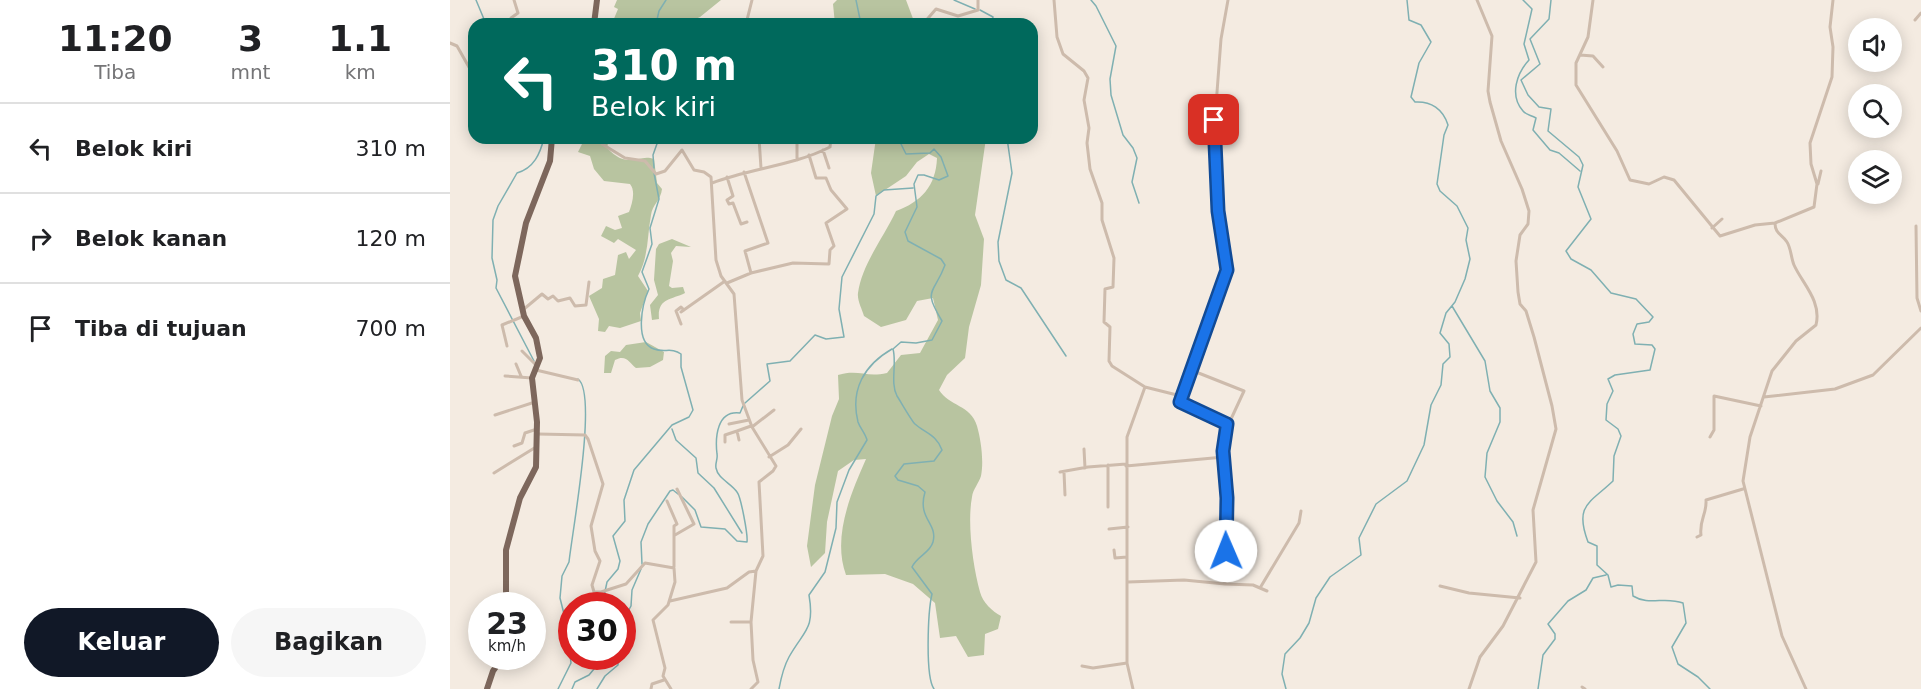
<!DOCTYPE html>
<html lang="id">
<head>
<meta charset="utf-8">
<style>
	:root { --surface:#fff; --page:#f6f6f6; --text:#202124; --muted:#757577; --line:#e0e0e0; --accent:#111827 }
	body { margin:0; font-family:"DejaVu Sans",sans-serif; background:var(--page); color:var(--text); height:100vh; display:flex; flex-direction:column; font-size:22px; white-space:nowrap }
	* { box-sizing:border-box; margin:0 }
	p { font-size:20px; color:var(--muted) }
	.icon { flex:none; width:33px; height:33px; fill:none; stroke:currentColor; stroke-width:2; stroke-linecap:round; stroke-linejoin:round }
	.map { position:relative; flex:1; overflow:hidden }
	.side { display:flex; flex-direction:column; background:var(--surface); width:450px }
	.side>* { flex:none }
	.top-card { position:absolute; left:18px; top:18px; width:570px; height:126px; border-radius:18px; box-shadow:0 3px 15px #0003; background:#00695c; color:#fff; overflow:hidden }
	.fabs { position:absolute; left:1398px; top:18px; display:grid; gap:12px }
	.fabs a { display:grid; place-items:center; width:54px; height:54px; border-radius:50%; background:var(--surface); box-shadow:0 3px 15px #0003; font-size:30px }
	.speed { position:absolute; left:18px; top:592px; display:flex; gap:12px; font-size:30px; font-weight:700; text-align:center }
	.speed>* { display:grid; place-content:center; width:78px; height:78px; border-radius:50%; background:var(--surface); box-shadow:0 3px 15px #0003; line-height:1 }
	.speed small { font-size:15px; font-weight:400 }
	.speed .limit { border:9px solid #d22; background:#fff; color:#111 }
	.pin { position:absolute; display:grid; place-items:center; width:51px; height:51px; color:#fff; margin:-26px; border-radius:12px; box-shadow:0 3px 9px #0006 }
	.me { position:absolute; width:66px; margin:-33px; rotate:359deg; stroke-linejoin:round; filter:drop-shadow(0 0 4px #0008) }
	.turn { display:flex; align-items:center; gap:21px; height:126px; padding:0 24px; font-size:27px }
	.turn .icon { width:78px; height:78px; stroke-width:2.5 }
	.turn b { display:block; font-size:42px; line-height:51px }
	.eta { display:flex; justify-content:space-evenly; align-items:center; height:102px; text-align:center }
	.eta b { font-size:36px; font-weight:600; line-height:42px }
	.button { display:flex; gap:12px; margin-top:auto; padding:12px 24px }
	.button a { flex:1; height:69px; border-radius:36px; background:var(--accent); color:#fff; font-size:24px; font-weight:600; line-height:69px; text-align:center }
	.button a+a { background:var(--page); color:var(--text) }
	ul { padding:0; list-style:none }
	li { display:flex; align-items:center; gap:18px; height:90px; padding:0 24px; border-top:2px solid var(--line) }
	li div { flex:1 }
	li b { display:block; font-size:22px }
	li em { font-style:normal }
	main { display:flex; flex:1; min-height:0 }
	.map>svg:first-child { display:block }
</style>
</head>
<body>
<main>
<section class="side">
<div class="eta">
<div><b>11:20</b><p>Tiba</p></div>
<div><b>3</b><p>mnt</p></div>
<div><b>1.1</b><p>km</p></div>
</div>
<ul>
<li><svg class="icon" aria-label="left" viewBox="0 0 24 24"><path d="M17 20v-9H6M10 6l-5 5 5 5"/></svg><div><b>Belok kiri</b></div><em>310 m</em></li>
<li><svg class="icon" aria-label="right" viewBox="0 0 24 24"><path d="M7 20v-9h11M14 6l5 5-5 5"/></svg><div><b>Belok kanan</b></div><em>120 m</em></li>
<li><svg class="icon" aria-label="arrive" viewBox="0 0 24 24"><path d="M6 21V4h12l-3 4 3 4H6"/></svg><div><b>Tiba di tujuan</b></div><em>700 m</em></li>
</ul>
<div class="button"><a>Keluar</a><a>Bagikan</a></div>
</section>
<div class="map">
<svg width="1471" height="689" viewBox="0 0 1471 689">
	<rect width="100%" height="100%" fill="#f4ebe1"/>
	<path fill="#b8c4a0" d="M167 0H271L250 17 235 24H158L159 20 163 21 168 9 164 7Z
		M387 0H456L465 24H385L383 4Z
		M147 138H159L157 148C179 171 188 153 204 159L207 183 212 189C211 200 202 205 201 215 197 236 199 256 188 276L198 291 190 313 191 321 170 328 159 326 155 332 148 331 149 319 139 296 152 288 153 279 165 275 168 255 176 252 179 259 186 250 168 239 164 243 151 236 156 226 165 230 172 228 168 216 179 212C182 204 186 191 180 184L154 181 144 169 140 156 128 152 132 144Z
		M426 138H536L525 215 534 239 531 285 519 327 515 358 497 375 489 390C499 406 521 405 527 426 531 440 534 461 531 476 529 483 523 489 522 497 517 523 523 567 530 592 533 603 542 611 551 616L548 629 535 634 534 655 518 657 506 636 490 638 485 603 463 584 435 574 396 575C382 537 401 493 416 459L404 460 388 471 377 522 375 553 361 567 357 546 365 485 382 416 389 399 388 375C409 369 416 378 437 373L451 355 470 353 488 320 483 298 467 301 456 320 431 327 414 316C412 309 407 300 408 293 412 264 434 237 446 211 471 202 486 186 487 158L479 154 467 162 456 176 426 196 421 173Z
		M222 239 241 247 226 246 221 253 223 261 219 286 222 288 233 287 235 293C221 300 207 298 209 319L202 320 200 305 208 295 204 280 206 249 209 244Z
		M196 342 214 352 213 360 200 367 186 368C179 362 176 354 165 360L161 373H154L155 356 161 351 170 352 176 345Z"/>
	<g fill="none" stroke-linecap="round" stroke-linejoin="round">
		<path stroke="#7fb0b2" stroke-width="1.5" d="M26 0 36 24
			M406 0 411 24
			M504 0 525 9
			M641 0 646 6 666 46 660 79 661 95 673 135 683 148 687 158 682 182 689 203
			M1073 0 1082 9 1074 44 1079 60C1067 73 1059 95 1073 111 1076 115 1081 115 1086 118L1083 130 1100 150 1109 153 1130 171
			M1101 0 1099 19 1080 39 1090 64 1071 80 1078 95 1089 107 1101 109 1098 131 1129 157 1133 165 1128 187 1141 219 1116 251 1121 259 1141 270 1161 293 1186 299 1203 317 1199 322 1187 324 1183 334 1185 344 1202 345 1205 349 1200 370 1165 375 1158 379 1163 391 1157 404 1156 420 1168 429 1171 436 1164 456 1163 481C1140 503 1124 505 1138 542L1147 546V565L1158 575 1161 587 1168 585 1182 586 1183 596C1199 606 1215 596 1233 603L1236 623 1222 647 1228 664 1248 677 1260 689
			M530 10 543 17 541 24
			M206 24 209 11 216 0
			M456 138 451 144 456 154 480 153 484 149 491 157 498 176 489 180 474 175H468L464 184 467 207 455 232 458 241 491 259 495 265C484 295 472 288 492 321L482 340 466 343 451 342 443 349C447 363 440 383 447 396 451 402 461 420 465 424 475 433 487 435 492 450L484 461 454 464 445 476 448 480 468 486 475 492C467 519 488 523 483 542 480 553 467 556 462 567L482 594C478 611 475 676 484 689
			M557 138 562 173 548 242 549 261 556 280 571 288 616 356
			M204 168 203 155 209 138
			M1002 306 1035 361 1040 391 1050 408V422L1037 453 1035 477 1047 501 1063 522 1067 536
			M84 361 46 288 47 280 42 258 43 220 48 206 67 173C84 168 90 154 94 138
			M295 403 320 381 317 364 340 361 365 335 376 339 394 337 389 309 392 277 424 214 426 196 434 190 463 188
			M222 429 226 440 246 458 248 473 264 488 292 533
			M232 497 245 510 251 527 275 529 287 541 297 542C298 535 291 497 287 492 281 483 268 479 266 468 265 463 268 459 267 454 265 437 267 410 290 413L293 406
			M192 564 191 542 198 524 220 491 223 490 228 494
			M152 606 157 582 168 569 170 561 163 536 175 521 174 500 184 470 222 425 239 417 243 410 231 367V354C222 347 214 353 204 349 184 342 192 304 199 289L192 272 202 244 200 228 209 199 204 173
			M172 629 173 620 181 606 182 590 191 569
			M108 689 121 663 116 622 110 598 112 576 119 562C122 533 148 393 128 379
			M122 689 125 682 139 675 154 657
			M147 689 155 676 168 665V657
			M329 689C331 678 334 666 339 657 354 630 365 630 359 595L375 572 386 528 387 502 399 470 417 440C415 433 410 428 408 422 400 390 414 365 442 349
			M836 689 832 674 835 654 850 638 859 623 866 598 880 577 911 555 909 538 926 504 957 481 974 445 981 405 991 385 993 364 1000 357 999 344 990 333 996 313 1005 302 1015 279 1020 259 1016 240 1018 228 1007 206 990 191 987 184 994 135 998 125C993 109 981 101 965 102L961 97 969 63 981 42 971 25 959 20 957 0
			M1088 689 1093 655 1105 639V634L1098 624 1118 601 1136 590 1143 578 1156 575"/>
		<path stroke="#cdbbac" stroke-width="3" d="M604 0 607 37 613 54 634 71 638 78 634 100 639 128 637 143 640 169 652 203V220L664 258 663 287 655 289 654 322 660 327 659 361 662 366 695 387
			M1143 0 1138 37 1126 63V85L1167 151 1180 180 1199 184 1214 177 1224 180 1270 236 1305 225 1325 223C1325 234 1332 234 1337 242 1341 248 1341 258 1344 265 1352 283 1372 301 1366 325L1346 341 1322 371 1300 437 1293 481 1332 636 1356 689
			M1465 20 1471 13
			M63 24 61 18 68 13 64 0
			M296 24 302 0
			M473 24 486 9 508 16 528 10V0
			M0 43 7 46 24 76
			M1130 55 1143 56 1153 67
			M153 138 152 144 175 158 195 161 206 174 215 171 232 150 244 170 254 172 261 177 266 260 271 276 284 294 292 400 302 427 326 466 323 471 309 482 313 556 306 571 301 622 303 660 308 682 301 689
			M309 138 311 168
			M347 138V160
			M373 150 379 168
			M294 172 318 243 295 251 301 273
			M277 177 283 196 277 200 279 204 283 203 291 224 297 222
			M262 183C301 168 343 166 380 147L381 138
			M1368 184 1371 171
			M1325 223 1364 207 1367 184 1361 164 1360 143 1382 77 1383 47 1380 27 1383 0
			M1466 226 1467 298 1471 311
			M1262 228 1272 219
			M277 283 301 273 343 263 379 264 380 250 384 246 376 223 397 209 381 190 376 178H366L359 155
			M74 309 92 294 98 299 103 296 108 301 120 298 125 306 136 305 139 282
			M231 312 275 281
			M231 324 226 311 231 307 234 310
			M57 346 52 325 74 316
			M72 351 86 365
			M66 364 71 376
			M86 370 128 380
			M741 370 794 391 775 432 773 451 777 498 775 584 803 585 817 591
			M55 376 82 378
			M731 396V402L777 424
			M1314 397 1385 389 1423 375 1471 328
			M45 415 85 402
			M279 424 299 420
			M302 427 324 410
			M88 434 135 435 138 439 153 484 141 526 145 551 150 561 142 585 144 592H151L176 584 195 563 224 568 225 582 218 605 203 620 215 668 213 676 221 689
			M1260 437 1264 430V396L1311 406
			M289 440 287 431 301 426
			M275 442V435L287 431
			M64 446 72 443 75 433 87 429
			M634 449 635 468
			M319 457 338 445 351 429
			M676 466 774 457
			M610 472 638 467 676 464
			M614 472 615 495
			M44 473 86 447
			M217 501 227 524 224 526V567
			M658 507V465
			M659 529 678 527
			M225 535 244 524 227 489
			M1247 537 1251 535C1249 520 1257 514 1256 500L1293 489
			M664 550 665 558 677 557
			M678 582 734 580 775 584
			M990 586 1019 593 1070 598
			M810 588 849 523 851 511
			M220 601 277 588 299 572 306 571
			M281 622H301
			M632 666 643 668 677 663
			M1132 687 1135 689
			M201 689 202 684 214 680
			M683 689 677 663V437L695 387 731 396 768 303 777 270 767 211 764 132 771 39 778 0
			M1019 689 1030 657 1053 626 1086 562 1083 510 1106 429 1102 406 1084 337 1076 311 1070 304 1068 292 1066 261 1070 235 1078 224 1079 211 1072 189 1051 141 1040 102 1038 91 1042 36 1027 0"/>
		<path stroke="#7d675c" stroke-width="6" d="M144 24 147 0
			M56 606V550L70 498 86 467 87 422 82 378 90 358 86 338 74 316 65 276 76 223 100 161 102 138
			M37 689 43 671 53 657"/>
	</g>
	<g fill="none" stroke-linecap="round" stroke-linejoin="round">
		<defs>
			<path id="route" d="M764 120 768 211 777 270 730 402 777 424 773 451 777 498 776 551"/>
		</defs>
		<use href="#route" stroke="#114b97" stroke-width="15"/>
		<use href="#route" stroke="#1a73e8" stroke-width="10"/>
	</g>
</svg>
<div class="fabs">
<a><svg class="icon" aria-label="sound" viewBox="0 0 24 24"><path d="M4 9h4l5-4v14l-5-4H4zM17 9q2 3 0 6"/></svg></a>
<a><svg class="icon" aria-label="search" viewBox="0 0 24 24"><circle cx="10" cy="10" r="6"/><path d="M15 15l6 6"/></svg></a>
<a><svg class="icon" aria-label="layers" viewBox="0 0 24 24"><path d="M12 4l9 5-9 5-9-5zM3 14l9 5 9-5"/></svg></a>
</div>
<div class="speed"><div>23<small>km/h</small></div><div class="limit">30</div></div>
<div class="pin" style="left:764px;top:120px;background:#d93025"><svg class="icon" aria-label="arrive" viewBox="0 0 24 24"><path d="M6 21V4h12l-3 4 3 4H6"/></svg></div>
<svg class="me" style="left:776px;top:551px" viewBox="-20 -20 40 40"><circle r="19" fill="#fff"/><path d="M0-13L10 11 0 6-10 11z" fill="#1a73e8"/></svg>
<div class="top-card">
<div class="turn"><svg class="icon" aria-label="left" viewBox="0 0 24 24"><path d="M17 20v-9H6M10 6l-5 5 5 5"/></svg><div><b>310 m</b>Belok kiri</div></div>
</div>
</div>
</main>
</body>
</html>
